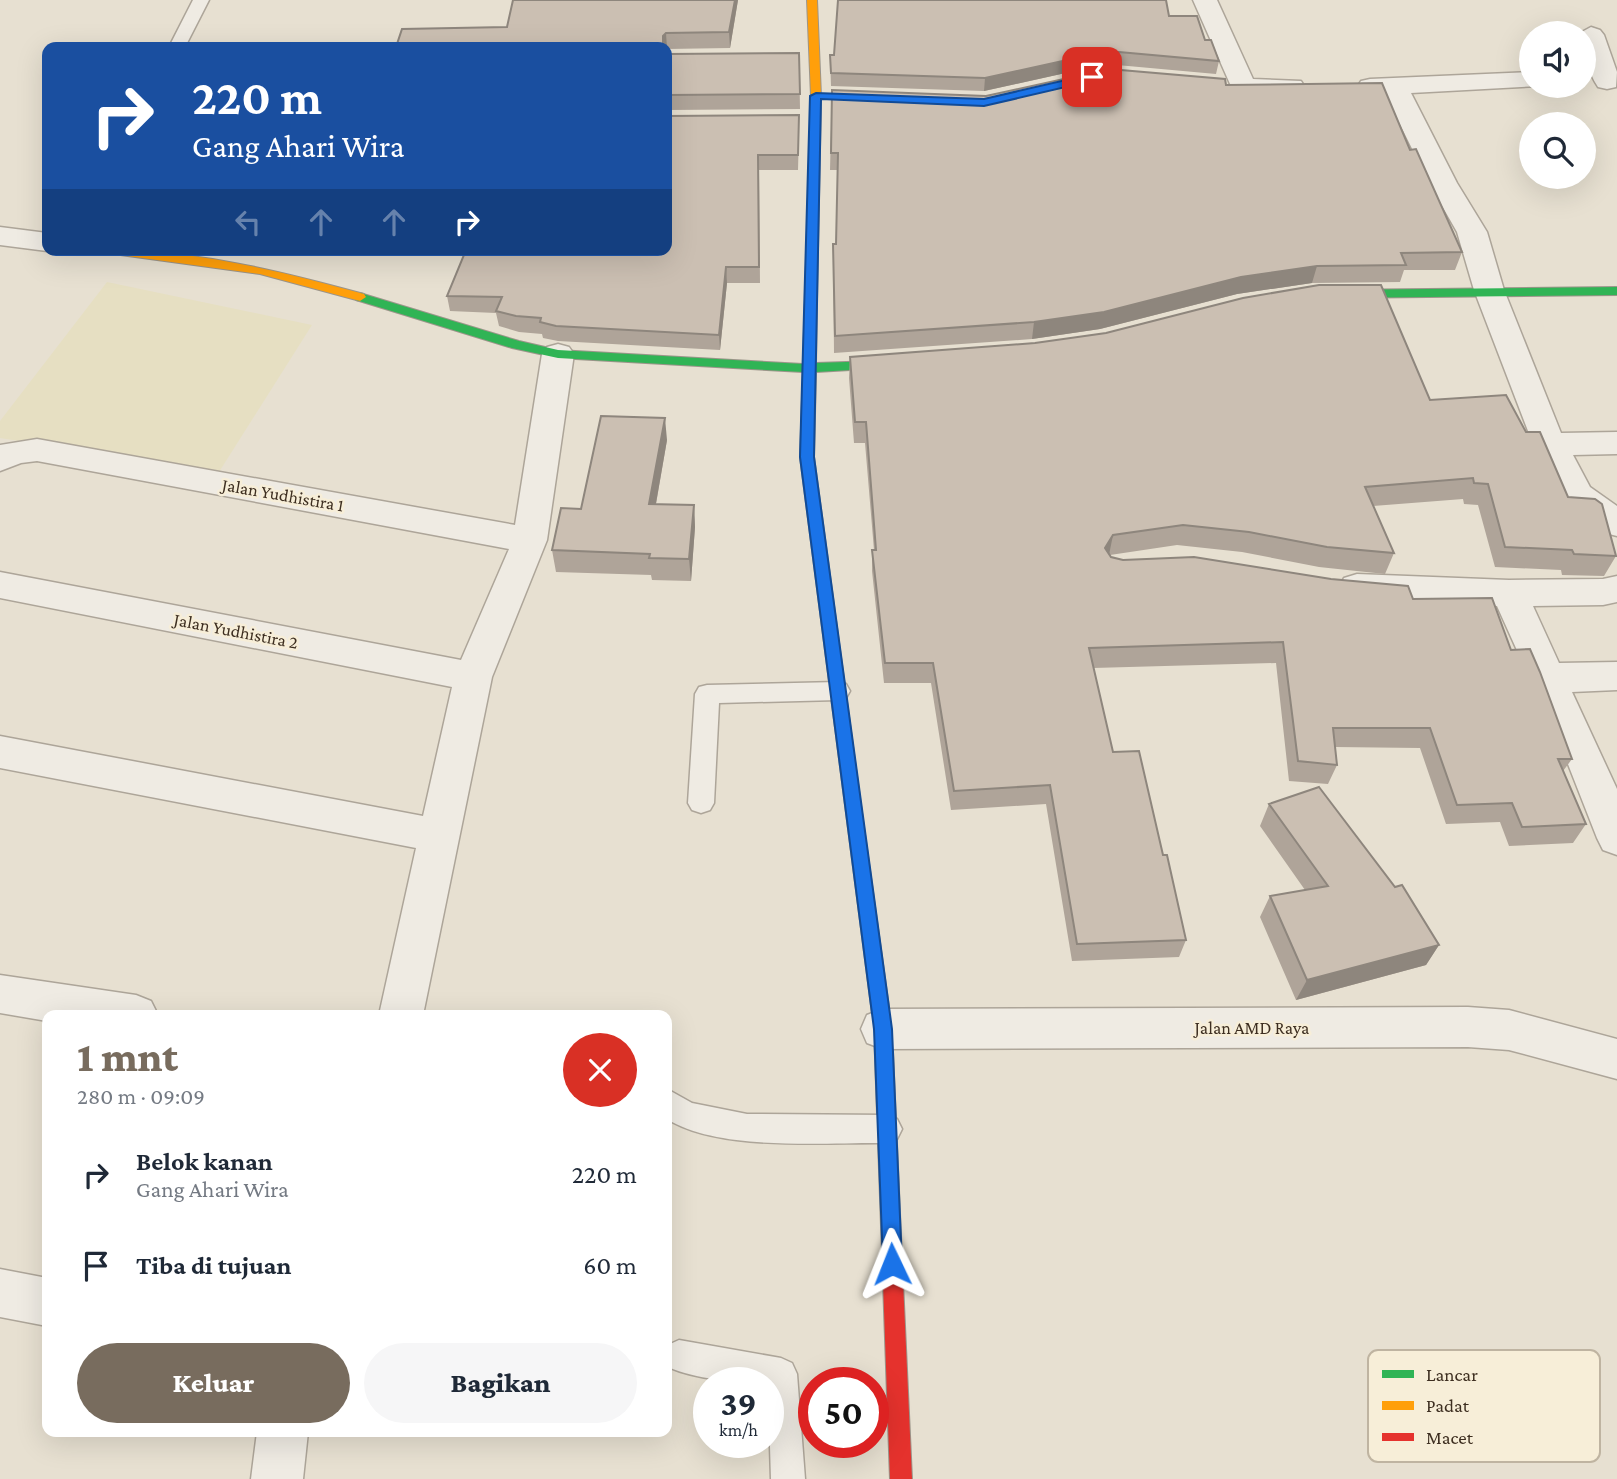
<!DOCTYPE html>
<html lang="id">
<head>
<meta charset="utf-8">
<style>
	:root { --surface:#fff; --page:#f6f6f7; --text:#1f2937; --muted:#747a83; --accent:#786c5e }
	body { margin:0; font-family:"Crimson Pro",serif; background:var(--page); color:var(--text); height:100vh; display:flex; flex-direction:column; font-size:26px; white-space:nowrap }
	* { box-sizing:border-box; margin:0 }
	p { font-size:23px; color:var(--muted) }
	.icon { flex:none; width:38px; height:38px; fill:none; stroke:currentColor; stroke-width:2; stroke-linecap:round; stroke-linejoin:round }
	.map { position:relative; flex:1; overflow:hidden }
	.side { position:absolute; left:42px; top:1010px; width:630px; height:427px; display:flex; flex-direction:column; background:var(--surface); border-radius:14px; box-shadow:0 7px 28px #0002 }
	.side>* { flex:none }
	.hud { position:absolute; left:42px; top:42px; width:630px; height:214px; border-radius:14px; box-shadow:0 7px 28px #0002; background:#1a4fa0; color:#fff; overflow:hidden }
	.buttons { position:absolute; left:1519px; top:21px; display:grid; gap:14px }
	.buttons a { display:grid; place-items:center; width:77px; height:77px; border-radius:50%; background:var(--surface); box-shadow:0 7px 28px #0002; font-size:35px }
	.speed { position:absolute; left:693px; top:1367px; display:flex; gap:14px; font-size:35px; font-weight:700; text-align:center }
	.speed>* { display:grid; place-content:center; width:91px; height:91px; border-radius:50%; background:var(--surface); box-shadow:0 7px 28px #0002; line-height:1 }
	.speed small { font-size:18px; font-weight:400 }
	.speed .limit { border:10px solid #d22; background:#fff; color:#111 }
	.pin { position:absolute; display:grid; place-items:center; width:60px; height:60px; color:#fff; margin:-30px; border-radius:14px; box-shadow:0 4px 10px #0006 }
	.me { position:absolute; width:77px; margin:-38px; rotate:358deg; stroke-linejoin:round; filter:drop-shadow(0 0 5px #0008) }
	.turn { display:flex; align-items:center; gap:24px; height:147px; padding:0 35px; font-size:32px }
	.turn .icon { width:91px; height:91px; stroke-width:2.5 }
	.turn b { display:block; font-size:49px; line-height:60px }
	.lanes { display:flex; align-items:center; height:66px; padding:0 35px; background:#0003; justify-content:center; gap:35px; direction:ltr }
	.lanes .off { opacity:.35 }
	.round { display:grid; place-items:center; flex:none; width:74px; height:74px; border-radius:37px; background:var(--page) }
	.overview { display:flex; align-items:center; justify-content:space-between; height:119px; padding:0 35px }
	h1 { font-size:42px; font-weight:800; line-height:52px; color:var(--accent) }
	.primary-button { display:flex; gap:14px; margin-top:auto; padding:14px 35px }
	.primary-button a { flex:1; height:80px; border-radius:42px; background:var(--accent); color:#fff; font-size:28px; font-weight:800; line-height:80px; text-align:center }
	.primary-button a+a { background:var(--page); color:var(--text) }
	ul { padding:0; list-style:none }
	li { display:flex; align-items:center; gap:21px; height:91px; padding:0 35px }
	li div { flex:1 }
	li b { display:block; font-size:26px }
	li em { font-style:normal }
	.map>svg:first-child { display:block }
</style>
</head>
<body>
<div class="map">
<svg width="1617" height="1479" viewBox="0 0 1617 1479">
	<rect width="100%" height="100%" fill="#e7e0d1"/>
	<path fill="#e6dfc2" d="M107 282 312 325 219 472 0 438V421Z"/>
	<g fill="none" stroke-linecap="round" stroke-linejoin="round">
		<defs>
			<path id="lane" d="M193 0H209L185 47H169Z
				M838 682 846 684 850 691 846 698 838 700 719 703 714 803 710 810 701 813 692 810 688 803 695 694 699 687 707 685Z
				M667 1089 692 1103 747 1114 887 1115 897 1119 902 1129 897 1139 887 1143C826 1142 719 1152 667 1119Z
				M679 1340 781 1358 792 1363 797 1374 805 1479H771L768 1382C735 1382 698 1380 668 1367V1345Z"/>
			<path id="street" d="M1193 0H1217L1253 79 1301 81 1305 87 1301 93 1292 95 1234 93Z
				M1591 27 1600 30 1604 35 1617 72 1616 87 1607 89 1598 87C1587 71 1584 51 1584 33H1580Z
				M1531 72V86H1540L1411 93 1457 183 1487 232 1504 290 1561 433 1617 432V454L1573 455 1590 487 1617 506V536L1605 533 1563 501 1558 493 1553 476 1533 444 1474 290 1457 232 1429 183 1385 94 1361 93 1357 87 1361 81 1370 79Z
				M0 227 47 233V250H49L47 251 0 245Z
				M558 344 569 347 574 354 547 540 492 677 423 1015H379L416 848 0 768V736L423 816 452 687 0 598V572L461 660 509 549 37 461 21 463 0 471V445L37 439 515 525 542 354 547 347Z
				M1357 574 1509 580 1603 579 1617 576V602L1603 605 1533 606 1559 663 1617 662V690L1572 692 1617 789V855L1603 850 1597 838 1566 759 1497 606 1357 600 1344 596 1339 587 1344 578Z
				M0 975 136 995 151 1001 158 1015H47V1021L0 1013Z
				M1468 1007 1509 1010 1617 1039V1079L1509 1050 1468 1047 883 1049 867 1043 861 1029 867 1015 883 1009Z
				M0 1269 47 1278V1326L0 1317Z
				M257 1432H308L303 1479H251Z"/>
			<path id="fast" d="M1617 287V295L1330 298 1324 294 1330 290Z
				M360 293 519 341 558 350 803 364 805 299 811 295 817 299 816 363 907 360V366L902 367 816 372 814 457 862 813 860 818 854 820 848 818 846 813 800 457 803 372 558 358 512 348 356 300 354 297Z"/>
			<path id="slow" d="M807 0H817L821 96 817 299 811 303 805 299 811 96Z
				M107 250C196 250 280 271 364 294L366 297 360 301 260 274 113 254Z
				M854 806 860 808 862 813 892 1029 903 1282 900 1289 893 1292 886 1289 883 1282 874 1029 846 813 848 808Z"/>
			<path id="jam" d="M893 1272 900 1275 903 1282 912 1479H890L883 1282 886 1275Z"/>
		</defs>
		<use href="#lane" stroke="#ada599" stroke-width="3"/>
		<use href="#street" stroke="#ada599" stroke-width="3"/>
		<use href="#fast" stroke="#9c958a" stroke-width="2"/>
		<use href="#slow" stroke="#9c958a" stroke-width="2"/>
		<use href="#jam" stroke="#9c958a" stroke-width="2"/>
		<use href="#lane" fill="#efebe3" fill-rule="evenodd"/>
		<use href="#street" fill="#efebe3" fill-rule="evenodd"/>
		<use href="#fast" fill="#30b455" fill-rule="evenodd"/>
		<use href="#slow" fill="#ff9f0a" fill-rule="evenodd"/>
		<use href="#jam" fill="#e5322d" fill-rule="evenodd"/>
	</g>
	<path fill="#afa499" d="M738 0 730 48 667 49 507 27Z
		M1169 16 1205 40 1219 61 1216 74 1106 64 984 91 831 86 830 55Z
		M799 53 800 109 667 110V54Z
		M1226 85 1410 150 1462 252 1455 270H1404L1400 282 1312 283 1237 294 1100 329 1032 339 834 353 833 244H836L838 170H830L832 90 986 96Z
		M667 116 799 131 798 170H759L760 283H727L720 350 558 341 543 338 542 334 519 332 499 326 496 313 450 311 447 296 667 250Z
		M850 357 1430 400 1526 432 1568 497 1616 556 1604 576 1562 575 1561 570 1495 567 1478 505 1464 504 1463 499 1373 506 1394 553 1385 574 1319 567 1242 552 1177 545 1110 555 1111 557 1123 560 1413 599 1511 650 1572 759 1563 771 1586 824 1573 843 1509 846 1500 822 1446 824 1420 748 1335 747 1337 765 1328 784 1289 781 1276 663 1093 668 1113 752 1163 855 1186 940 1179 957 1072 961 1046 804 951 810 931 683H884L872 571V550H874L865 443H854L849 378Z
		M667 440 656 504 694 505 695 527 691 581 652 580 651 575 556 572 552 550 581 509Z
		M1269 804 1439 945 1426 965 1296 1000 1260 917 1270 896 1305 890 1260 826Z"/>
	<path fill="#8e867d" d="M735 0H738L730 48 729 32Z
		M666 33 667 48V47H663V36Z
		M1108 51 1106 64 984 91 985 78Z
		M1317 266 1312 283 1237 294 1100 329 1032 339 1034 322 1241 277Z
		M726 267 727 283 720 350 719 335Z
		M665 418 667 440 652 526 649 504Z
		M694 505 695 527 691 581 689 559Z
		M1113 535 1109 555 1105 548Z
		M1439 945 1426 965 1296 1000 1307 980Z"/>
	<path fill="#cbbfb2" stroke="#8e867d" stroke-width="2" d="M513 0H735L729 32 666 33 663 36V47H396L402 29 507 27Z
		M838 0H1166L1169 16H1197L1205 40H1211L1219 61 1108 51 985 78 831 73 830 55H834Z
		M799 53 800 94 667 95V54Z
		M1109 69 1225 79 1226 85 1382 83 1410 150 1416 149 1462 252 1401 253 1406 265 1317 266 1241 277 1104 312 1034 322 835 336 833 244H836L838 153H831L832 90 986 96Z
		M799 115 798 155H758L759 267H726L719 335 556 326 540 322 541 318 516 316 496 311 502 297 447 296 466 250H667V116Z
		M1319 285H1381L1430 400 1506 395 1526 432H1540L1568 497 1595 499 1602 504 1616 556 1574 554 1572 550 1505 547 1488 484 1474 483 1473 478 1365 487 1394 553 1327 547 1249 532 1183 525 1113 535 1105 548 1111 557 1123 560 1194 557 1331 579 1408 586 1413 599 1492 598 1511 650 1530 649 1540 672 1572 759H1558L1586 824 1522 827 1512 803 1457 805 1430 728H1333L1337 765 1298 761 1283 642 1089 648 1113 752 1139 751 1163 855H1167L1186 940 1077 944 1050 785 954 791 933 663H885L872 550H876L866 422H855L850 357 1035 343 1106 333 1243 298Z
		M601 416 665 418 649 504 694 505 689 559 649 558 650 554 552 550 561 508 581 509Z
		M1319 787 1395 887 1402 885 1439 945 1307 980 1270 896 1328 886 1269 804Z"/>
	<path fill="#1a73e8" stroke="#114b97" stroke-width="2" d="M1092 74 1097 77 1096 80 984 106 821 99 814 457 892 1029 902 1264 900 1271 892 1273 885 1271 883 1264 874 1029 800 457 810 96 816 93 984 99Z"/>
	<g text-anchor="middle" stroke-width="5" stroke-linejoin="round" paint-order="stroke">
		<g font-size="18" fill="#3d2e20" stroke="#f7eed8">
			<text transform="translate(283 495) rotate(10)" y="6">Jalan Yudhistira 1</text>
			<text transform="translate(236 631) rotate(11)" y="6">Jalan Yudhistira 2</text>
			<text x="1252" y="1034">Jalan AMD Raya</text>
		</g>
	</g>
	<rect x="1368" y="1350" width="232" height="112" rx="10" fill="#f7eed8" stroke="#bfb4a1" stroke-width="2"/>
	<rect x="1382" y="1370" width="32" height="8" fill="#30b455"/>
	<rect x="1382" y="1401" width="32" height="9" fill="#ff9f0a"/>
	<rect x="1382" y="1433" width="32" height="8" fill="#e5322d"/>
	<g font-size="19" fill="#3d2e20">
		<text x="1426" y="1381">Lancar</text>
		<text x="1426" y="1412">Padat</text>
		<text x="1426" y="1444">Macet</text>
	</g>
</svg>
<div class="buttons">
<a><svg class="icon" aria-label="sound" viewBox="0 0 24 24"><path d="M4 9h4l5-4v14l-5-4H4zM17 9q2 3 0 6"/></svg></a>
<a><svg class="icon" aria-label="search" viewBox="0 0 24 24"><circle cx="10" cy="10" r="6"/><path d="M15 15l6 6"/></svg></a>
</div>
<div class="speed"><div>39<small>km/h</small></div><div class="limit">50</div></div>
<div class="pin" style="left:1092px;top:77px;background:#d93025"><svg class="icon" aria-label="arrive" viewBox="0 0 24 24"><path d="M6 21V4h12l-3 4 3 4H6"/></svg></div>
<svg class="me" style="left:892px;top:1264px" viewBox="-20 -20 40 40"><path d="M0-17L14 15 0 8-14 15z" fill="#1a73e8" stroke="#fff" stroke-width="4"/></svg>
<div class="hud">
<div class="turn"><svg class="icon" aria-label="right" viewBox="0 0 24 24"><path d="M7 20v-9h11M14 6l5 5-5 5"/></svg><div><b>220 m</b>Gang Ahari Wira</div></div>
<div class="lanes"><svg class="icon off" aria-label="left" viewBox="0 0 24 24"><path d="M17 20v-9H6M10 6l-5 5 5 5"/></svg><svg class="icon off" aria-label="ahead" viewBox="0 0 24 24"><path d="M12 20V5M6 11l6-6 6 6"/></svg><svg class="icon off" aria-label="ahead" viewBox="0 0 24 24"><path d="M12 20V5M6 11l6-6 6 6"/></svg><svg class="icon" aria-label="right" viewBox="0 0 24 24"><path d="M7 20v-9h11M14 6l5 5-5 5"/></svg></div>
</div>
<section class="side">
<div class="overview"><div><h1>1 mnt</h1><p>280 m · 09:09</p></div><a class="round" style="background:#d93025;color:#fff"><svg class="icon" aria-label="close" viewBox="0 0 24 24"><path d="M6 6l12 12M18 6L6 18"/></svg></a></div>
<ul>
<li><svg class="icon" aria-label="right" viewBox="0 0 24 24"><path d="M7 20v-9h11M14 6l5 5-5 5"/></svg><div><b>Belok kanan</b><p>Gang Ahari Wira</p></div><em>220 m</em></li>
<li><svg class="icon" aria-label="arrive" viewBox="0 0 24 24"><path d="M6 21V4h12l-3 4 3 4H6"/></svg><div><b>Tiba di tujuan</b></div><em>60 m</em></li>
</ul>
<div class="primary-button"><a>Keluar</a><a>Bagikan</a></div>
</section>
</div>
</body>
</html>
